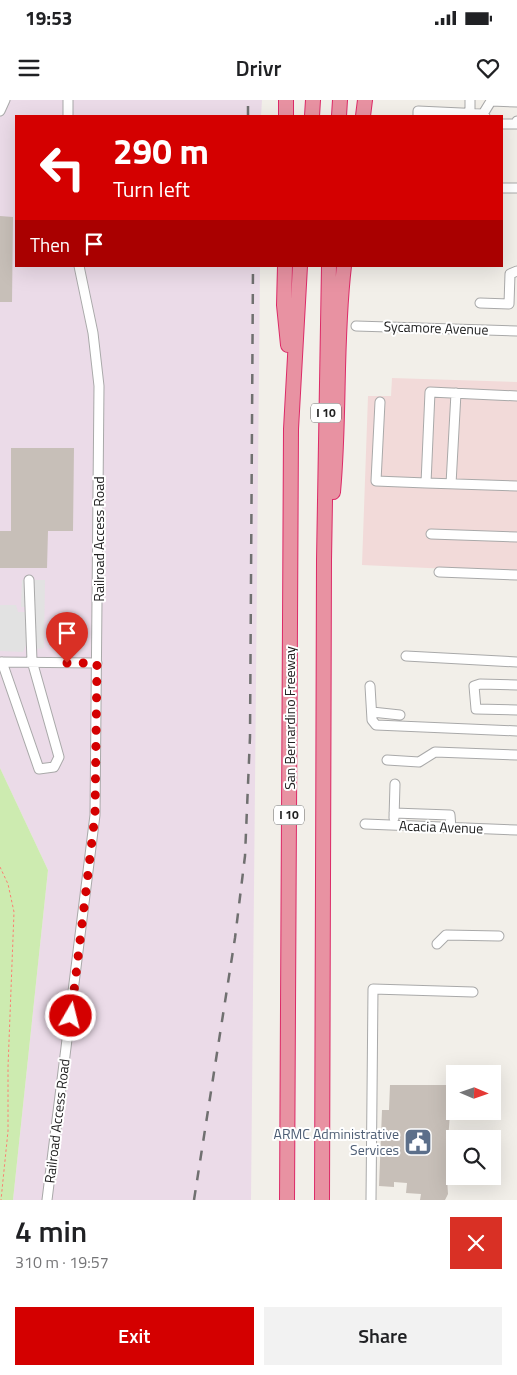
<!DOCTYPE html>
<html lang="en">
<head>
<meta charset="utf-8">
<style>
	:root { --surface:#fff; --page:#f2f2f2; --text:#202124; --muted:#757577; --accent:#d40000 }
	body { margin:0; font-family:"Titillium Web",sans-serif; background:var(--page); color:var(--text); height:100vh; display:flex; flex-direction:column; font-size:19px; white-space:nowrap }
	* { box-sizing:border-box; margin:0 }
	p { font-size:16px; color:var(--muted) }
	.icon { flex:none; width:28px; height:28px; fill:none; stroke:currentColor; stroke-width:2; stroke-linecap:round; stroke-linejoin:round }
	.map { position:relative; height:1100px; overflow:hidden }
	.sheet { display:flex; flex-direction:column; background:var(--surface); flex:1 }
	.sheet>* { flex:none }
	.guide { position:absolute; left:15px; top:15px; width:488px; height:152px; border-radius:0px; box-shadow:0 5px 20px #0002; background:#d40000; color:#fff; overflow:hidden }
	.needle { width:32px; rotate:92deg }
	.fabs { position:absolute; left:446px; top:965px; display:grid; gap:10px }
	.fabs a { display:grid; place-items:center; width:55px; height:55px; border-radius:0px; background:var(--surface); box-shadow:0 5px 20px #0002; font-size:25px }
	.pin { position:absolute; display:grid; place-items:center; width:42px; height:42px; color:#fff; margin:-51px -21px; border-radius:50% 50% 50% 0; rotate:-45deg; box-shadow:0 0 5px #0007 }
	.pin .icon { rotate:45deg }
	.me { position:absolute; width:55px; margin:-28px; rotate:8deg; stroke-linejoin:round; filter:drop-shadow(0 0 4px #0008) }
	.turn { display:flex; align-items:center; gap:18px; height:105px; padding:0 15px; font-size:22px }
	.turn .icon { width:65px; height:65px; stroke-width:2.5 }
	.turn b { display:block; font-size:35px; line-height:42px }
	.then { display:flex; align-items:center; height:48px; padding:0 15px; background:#0003; gap:10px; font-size:19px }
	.round { display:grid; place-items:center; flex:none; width:52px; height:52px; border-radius:0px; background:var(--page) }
	.summary { display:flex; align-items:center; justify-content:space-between; height:85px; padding:0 15px }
	h1 { font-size:30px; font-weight:600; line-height:38px }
	.button { display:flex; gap:10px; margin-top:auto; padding:10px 15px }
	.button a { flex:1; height:58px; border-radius:0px; background:var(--accent); color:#fff; font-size:20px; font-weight:600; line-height:58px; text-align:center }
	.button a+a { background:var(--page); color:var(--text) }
	.status { display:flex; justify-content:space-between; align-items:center; height:35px; padding:0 25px; background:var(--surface); direction:ltr }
	.status svg { height:14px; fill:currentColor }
	header { display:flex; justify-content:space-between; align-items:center; height:65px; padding:0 15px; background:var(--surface); font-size:22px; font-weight:600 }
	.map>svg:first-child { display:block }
</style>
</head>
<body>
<div class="status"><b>19:53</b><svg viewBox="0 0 49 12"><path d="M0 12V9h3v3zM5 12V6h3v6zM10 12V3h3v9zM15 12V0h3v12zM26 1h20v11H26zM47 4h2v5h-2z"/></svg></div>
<header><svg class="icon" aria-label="menu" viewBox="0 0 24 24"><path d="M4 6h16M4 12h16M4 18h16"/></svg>Drivr<svg class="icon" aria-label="heart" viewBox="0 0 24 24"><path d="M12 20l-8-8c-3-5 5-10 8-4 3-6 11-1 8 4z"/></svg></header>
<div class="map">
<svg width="517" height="1100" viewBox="0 0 517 1100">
	<rect width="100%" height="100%" fill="#f2efe9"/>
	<path fill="#f2dad9" d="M392 278 517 282V472L362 465 368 296H391Z"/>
	<path fill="#ebdbe8" d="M0 0H262L261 16H16V166H260L251 1100H13L48 770 0 668Z"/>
	<path fill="#cdebb0" d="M0 668 48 770 13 1100H0Z"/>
	<path fill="#e2e2e2" d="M22 480H45L44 548 28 550 26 545 23 552 0 551V505H16L18 512H27V507H21Z"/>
	<path fill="#c7bfb8" d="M0 116 13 117 12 202H0Z
		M11 348H74L73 431H48L47 468H0V431H11Z
		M390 985H452L448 1041H455L454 1063H446L448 1094 445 1100H420L421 1094 406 1093 407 1083 394 1082V1087L379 1086 382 1010H389Z"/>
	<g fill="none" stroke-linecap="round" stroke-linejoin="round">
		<defs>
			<path id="minor" d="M0 11 5 0
				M470 13V0
				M68 16V0
				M418 16V11L483 14
				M485 16 483 14 491 1 517 2
				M501 24H516L517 21
				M501 88H517
				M480 203 509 204 510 174 517 171
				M356 226 517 231
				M517 296 430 292 426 383 517 386
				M380 302 376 381 426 383
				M451 384 456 293
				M431 434 517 437
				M439 472 517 475
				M406 556 517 562
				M0 562 97 563
				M2 562 39 669 54 667 59 657 32 561 29 480
				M517 585 480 584 474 586 476 609 517 610
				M370 586 372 620 376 625 517 631
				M372 612 400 615
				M387 660 419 662 435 652 517 655
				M394 713 450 715 451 728
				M394 718 395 684
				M365 724 517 730
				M437 844 446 835 499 836
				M47 1100 95 715 99 286 93 233 79 166
				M371 1100 373 889 473 892"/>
			<path id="highway" d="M286 16V0
				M312 16 313 0
				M339 16 340 0
				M363 16 365 0
				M285 166 284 205 288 245
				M333 392C340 317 335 241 344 166
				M287 1100 291 329 300 166
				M322 1100 324 460 329 166"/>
		</defs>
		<use href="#minor" stroke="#a9a9a9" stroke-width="11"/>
		<use href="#highway" stroke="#dc2a67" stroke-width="16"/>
		<path stroke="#fa8072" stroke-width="1" stroke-dasharray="2.5 2.5" stroke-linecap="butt" d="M0 767 8 784 14 812 8 967V1031L1 1100"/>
		<use href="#minor" stroke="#fff" stroke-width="9"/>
		<use href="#highway" stroke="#e892a2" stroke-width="14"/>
		<path stroke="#707070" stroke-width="2.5" stroke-dasharray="10 10" stroke-linecap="butt" d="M248 16V0
			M194 1100 235 838 245 756 250 637 253 166"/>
	</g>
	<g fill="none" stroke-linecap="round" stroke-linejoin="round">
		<path stroke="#d40000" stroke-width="9" stroke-dasharray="0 16.2" d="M67 563H97L95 715 71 916"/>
	</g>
	<defs>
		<symbol id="civic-square" viewBox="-11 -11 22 22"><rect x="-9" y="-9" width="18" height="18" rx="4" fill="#5c6f8a" stroke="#fff"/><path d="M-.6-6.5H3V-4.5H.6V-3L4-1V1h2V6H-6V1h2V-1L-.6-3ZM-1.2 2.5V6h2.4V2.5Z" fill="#fff"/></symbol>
	</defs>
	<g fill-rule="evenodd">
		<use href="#civic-square" x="402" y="1026" width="32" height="32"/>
	</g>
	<g text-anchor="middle" stroke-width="4" stroke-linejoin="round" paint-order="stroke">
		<g fill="#fff" stroke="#646464" stroke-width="1">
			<rect x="311" y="303.5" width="30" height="19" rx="4"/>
			<rect x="274" y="705.5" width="30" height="19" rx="4"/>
		</g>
		<g font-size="12" font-weight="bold" fill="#222">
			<text x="326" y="317">I 10</text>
			<text x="289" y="719">I 10</text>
		</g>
		<g font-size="14" fill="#222" stroke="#fff">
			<text transform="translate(436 228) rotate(2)" y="5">Sycamore Avenue</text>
			<text transform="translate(99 439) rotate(-90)" y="5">Railroad Access Road</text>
			<text transform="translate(290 618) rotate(-90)" y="5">San Bernardino Freeway</text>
			<text transform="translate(441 727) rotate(2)" y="5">Acacia Avenue</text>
			<text transform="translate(57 1021) rotate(-83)" y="5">Railroad Access Road</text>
		</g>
		<g font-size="14" fill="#4e5e75" stroke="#fff" text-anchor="end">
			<text x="399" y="1039">ARMC Administrative<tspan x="399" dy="16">Services</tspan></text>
		</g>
	</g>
</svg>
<div class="fabs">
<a><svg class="needle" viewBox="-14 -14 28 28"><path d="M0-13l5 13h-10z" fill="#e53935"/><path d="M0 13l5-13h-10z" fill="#757577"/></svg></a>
<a><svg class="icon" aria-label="search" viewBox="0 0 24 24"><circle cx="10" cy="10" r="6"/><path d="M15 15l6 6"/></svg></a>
</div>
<div class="pin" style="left:67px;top:563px;background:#d93025"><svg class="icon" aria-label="arrive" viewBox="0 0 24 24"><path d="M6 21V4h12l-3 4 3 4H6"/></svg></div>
<svg class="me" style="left:71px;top:916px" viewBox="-20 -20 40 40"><circle r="17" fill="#d40000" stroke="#fff" stroke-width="3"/><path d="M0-11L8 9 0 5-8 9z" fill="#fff"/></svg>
<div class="guide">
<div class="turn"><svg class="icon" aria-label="left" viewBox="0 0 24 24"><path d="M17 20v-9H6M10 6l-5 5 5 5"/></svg><div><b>290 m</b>Turn left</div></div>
<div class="then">Then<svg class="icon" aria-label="arrive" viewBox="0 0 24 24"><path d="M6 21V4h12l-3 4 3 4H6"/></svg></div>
</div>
</div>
<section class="sheet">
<div class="summary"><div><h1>4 min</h1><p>310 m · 19:57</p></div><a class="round" style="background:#d93025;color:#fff"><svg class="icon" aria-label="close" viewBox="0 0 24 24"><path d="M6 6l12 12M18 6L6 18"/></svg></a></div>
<div class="button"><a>Exit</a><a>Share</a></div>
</section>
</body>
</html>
